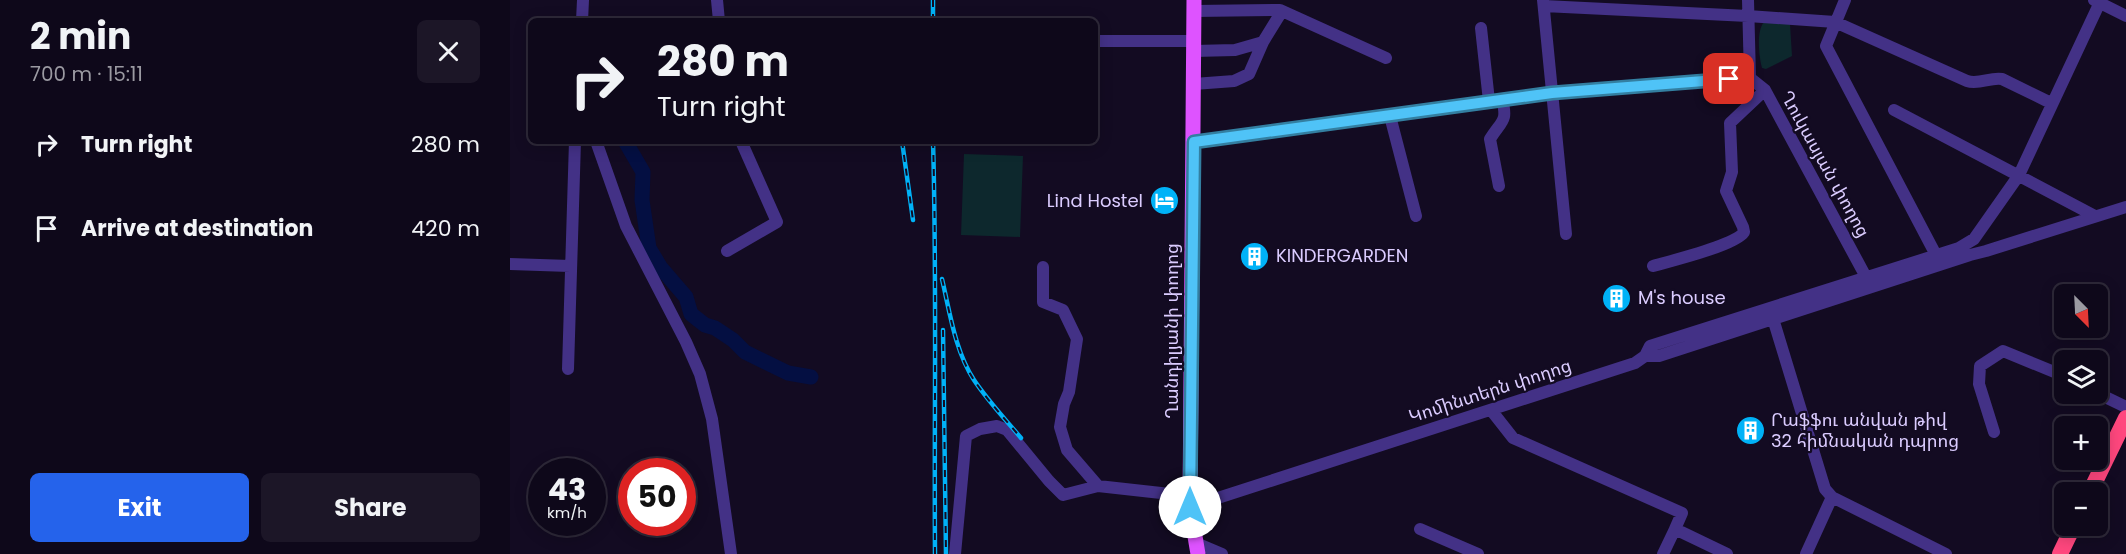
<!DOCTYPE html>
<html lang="en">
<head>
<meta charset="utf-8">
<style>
	:root { --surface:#0e081a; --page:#1c1627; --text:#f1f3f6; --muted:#9b9aa2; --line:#2e2939; --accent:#2563eb }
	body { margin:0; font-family:Poppins,"Noto Sans Armenian",sans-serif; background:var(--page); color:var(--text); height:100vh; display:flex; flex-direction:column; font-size:22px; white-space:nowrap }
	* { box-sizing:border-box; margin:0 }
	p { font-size:20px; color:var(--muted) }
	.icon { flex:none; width:33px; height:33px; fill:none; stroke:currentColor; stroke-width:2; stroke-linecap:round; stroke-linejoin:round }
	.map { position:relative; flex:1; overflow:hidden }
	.drawer { display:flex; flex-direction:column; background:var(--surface); width:510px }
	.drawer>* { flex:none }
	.banner { position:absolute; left:18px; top:18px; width:570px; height:126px; border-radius:9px; box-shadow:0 3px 15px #0003,0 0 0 2px var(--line); background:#0e081a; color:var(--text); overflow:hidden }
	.needle { width:39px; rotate:156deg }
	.tools { position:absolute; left:1544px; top:284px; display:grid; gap:12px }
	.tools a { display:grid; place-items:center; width:54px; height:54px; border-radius:9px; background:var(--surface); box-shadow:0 3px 15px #0003,0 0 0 2px var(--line); font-size:30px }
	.speed { position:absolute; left:18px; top:458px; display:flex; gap:12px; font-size:30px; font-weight:700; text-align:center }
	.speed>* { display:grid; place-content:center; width:78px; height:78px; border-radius:50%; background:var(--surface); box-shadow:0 3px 15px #0003,0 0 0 2px var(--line); line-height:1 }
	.speed small { font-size:15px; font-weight:400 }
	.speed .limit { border:9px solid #d22; background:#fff; color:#111 }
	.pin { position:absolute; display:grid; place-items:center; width:51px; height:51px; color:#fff; margin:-26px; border-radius:12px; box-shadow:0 3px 9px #0006 }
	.me { position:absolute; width:66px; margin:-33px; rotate:0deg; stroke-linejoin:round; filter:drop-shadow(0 0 4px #0008) }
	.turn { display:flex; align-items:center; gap:21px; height:126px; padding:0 30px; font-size:27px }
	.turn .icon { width:78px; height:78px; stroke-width:2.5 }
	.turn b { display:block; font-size:42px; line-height:51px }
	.round { display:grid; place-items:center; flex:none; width:63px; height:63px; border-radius:9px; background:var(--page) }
	.overview { display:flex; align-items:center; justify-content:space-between; height:102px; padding:0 30px }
	h1 { font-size:36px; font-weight:700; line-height:45px }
	.cta { display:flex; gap:12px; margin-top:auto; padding:12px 30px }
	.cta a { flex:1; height:69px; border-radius:9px; background:var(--accent); color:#fff; font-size:24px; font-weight:700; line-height:69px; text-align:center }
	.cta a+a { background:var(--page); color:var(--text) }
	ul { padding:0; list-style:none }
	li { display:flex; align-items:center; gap:18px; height:84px; padding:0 30px }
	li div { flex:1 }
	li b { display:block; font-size:22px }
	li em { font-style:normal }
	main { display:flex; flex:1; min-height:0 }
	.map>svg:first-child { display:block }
</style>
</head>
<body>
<main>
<section class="drawer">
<div class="overview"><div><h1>2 min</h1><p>700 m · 15:11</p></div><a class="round"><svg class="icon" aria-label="close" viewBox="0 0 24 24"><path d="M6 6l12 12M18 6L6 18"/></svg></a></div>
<ul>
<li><svg class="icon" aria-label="right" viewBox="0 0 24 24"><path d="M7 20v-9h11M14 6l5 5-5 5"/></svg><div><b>Turn right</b></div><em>280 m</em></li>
<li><svg class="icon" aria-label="arrive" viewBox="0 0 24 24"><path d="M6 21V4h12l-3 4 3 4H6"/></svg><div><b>Arrive at destination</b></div><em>420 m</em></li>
</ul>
<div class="cta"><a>Exit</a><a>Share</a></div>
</section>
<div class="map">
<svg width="1616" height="554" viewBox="0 0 1616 554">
	<rect width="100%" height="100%" fill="#130b22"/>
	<path fill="#0d282d" d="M1254 22 1280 24 1282 56 1256 69 1252 68C1249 57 1246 31 1254 22Z
		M454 154 513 156 510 237 451 235Z"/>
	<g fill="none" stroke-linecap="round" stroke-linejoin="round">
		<path stroke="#040f42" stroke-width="15" d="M115 141 133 172 132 200 139 248 151 268 176 297 181 314 195 325 205 328 223 340 235 352 278 373 301 377"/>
		<path stroke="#433186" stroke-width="12" d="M207 0 209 21
			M1033 0 1056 234
			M1238 0 1240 78 1255 90 1356 277
			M1335 0 1316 46 1426 255
			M1584 0 1616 16
			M1034 6 1238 16 1325 22 1457 81C1469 85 1480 77 1492 79L1541 103
			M684 11 770 10 876 58
			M72 21 73 0
			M971 28 979 101
			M585 41H683
			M684 51 725 50 753 42 772 11
			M684 84 724 81 739 74 753 42
			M1384 110 1585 216
			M880 116 906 216
			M86 141 116 226 176 342 190 374 202 419 221 554
			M684 142 1042 93 1240 78
			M989 186 980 139C992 120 998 122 992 99
			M1449 248 1464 239 1509 175 1591 0
			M217 251 267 222 231 141
			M0 264 60 266
			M1143 266C1161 261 1226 245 1234 232L1233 227 1216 191 1222 172 1220 123 1255 90
			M533 267V302L553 310 567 339 559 392 554 404 550 427 557 450 588 486 669 495 680 507 1125 363 1135 356 1140 346 1449 248 1460 255 1476 251 1616 207
			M1261 312 1315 489 1322 497 1436 554
			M1135 356H1149L1460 255
			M58 369 65 141
			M1587 393 1616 407
			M981 410 1003 438 1172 513 1165 529 1217 554
			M1484 432 1469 384 1470 366 1493 351 1554 376
			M910 529 968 554
			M686 543 712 554
			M445 554 456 436 470 429 487 426 497 430 539 481 553 495 588 486
			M1153 554 1165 529
			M1296 554 1322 497"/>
		<path stroke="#de53ff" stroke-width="15" d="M684 0 680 507 688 554"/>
		<path stroke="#ff477e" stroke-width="16" d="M1580 492 1616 418
			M1550 554 1564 525"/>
		<defs>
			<path id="rail" d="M423 21V0
				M392 141 403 220
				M423 141C427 279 424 416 425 554
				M432 279C440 313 445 351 464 380 478 401 495 419 511 438
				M433 330 436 554"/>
		</defs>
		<use href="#rail" stroke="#00b2f7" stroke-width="4.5"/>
		<use href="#rail" stroke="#130b22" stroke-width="2" stroke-dasharray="7" stroke-linecap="butt"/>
	</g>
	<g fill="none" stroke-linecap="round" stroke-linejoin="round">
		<defs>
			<path id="route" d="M680 507 684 142 1042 93 1219 79"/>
		</defs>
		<use href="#route" stroke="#337fa1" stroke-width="15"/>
		<use href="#route" stroke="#4fc3f7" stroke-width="10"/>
	</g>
	<defs>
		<symbol id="hotel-disc" viewBox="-11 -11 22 22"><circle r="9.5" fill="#00b2f7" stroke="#130b22"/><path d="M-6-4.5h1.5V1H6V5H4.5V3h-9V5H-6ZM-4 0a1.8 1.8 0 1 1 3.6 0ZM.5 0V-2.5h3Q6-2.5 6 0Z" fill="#fff"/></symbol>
		<symbol id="building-disc" viewBox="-11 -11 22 22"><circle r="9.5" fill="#00b2f7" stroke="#130b22"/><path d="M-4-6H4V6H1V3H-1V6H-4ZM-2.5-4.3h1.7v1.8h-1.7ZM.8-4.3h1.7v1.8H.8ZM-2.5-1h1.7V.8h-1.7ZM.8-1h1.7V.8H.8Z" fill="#fff"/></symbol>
	</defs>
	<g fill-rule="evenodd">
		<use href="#hotel-disc" x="638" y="184" width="33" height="33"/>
		<use href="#building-disc" x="728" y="240" width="33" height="33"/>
		<use href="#building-disc" x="1090" y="282" width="33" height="33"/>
		<use href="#building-disc" x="1224" y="414" width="33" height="33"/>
	</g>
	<g text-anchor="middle" stroke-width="4.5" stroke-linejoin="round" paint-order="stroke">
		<g font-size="18" fill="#dbccff" stroke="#130b22">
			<text transform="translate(1315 164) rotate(61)" y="6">Ղուկասյան փողոց</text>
			<text transform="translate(662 331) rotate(-90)" y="6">Ղանդիլյանի փողոց</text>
			<text transform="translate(980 391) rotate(-18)" y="6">Կոմինտերն փողոց</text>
		</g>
		<g font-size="18" fill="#dbccff" stroke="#130b22" text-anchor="start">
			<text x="633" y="207" text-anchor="end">Lind Hostel</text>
			<text x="766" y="262">KINDERGARDEN</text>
			<text x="1128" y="304">M's house</text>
			<text x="1261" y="426">Րաֆֆու անվան թիվ<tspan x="1261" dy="21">32 հիմնական դպրոց</tspan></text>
		</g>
	</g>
</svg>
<div class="tools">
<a><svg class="needle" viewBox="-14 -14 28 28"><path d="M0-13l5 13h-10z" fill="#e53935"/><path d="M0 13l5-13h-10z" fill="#9b9aa2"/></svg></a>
<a><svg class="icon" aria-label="layers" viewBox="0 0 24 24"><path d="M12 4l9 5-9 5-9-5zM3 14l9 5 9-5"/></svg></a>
<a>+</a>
<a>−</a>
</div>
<div class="speed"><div>43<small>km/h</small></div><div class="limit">50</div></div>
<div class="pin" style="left:1219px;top:79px;background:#d93025"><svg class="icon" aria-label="arrive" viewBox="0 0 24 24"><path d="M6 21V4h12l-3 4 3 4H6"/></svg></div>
<svg class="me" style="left:680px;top:507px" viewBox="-20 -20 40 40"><circle r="19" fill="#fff"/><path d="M0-13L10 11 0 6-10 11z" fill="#4fc3f7"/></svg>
<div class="banner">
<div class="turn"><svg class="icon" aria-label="right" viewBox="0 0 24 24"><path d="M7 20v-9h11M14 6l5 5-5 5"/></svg><div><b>280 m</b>Turn right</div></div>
</div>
</div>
</main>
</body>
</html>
